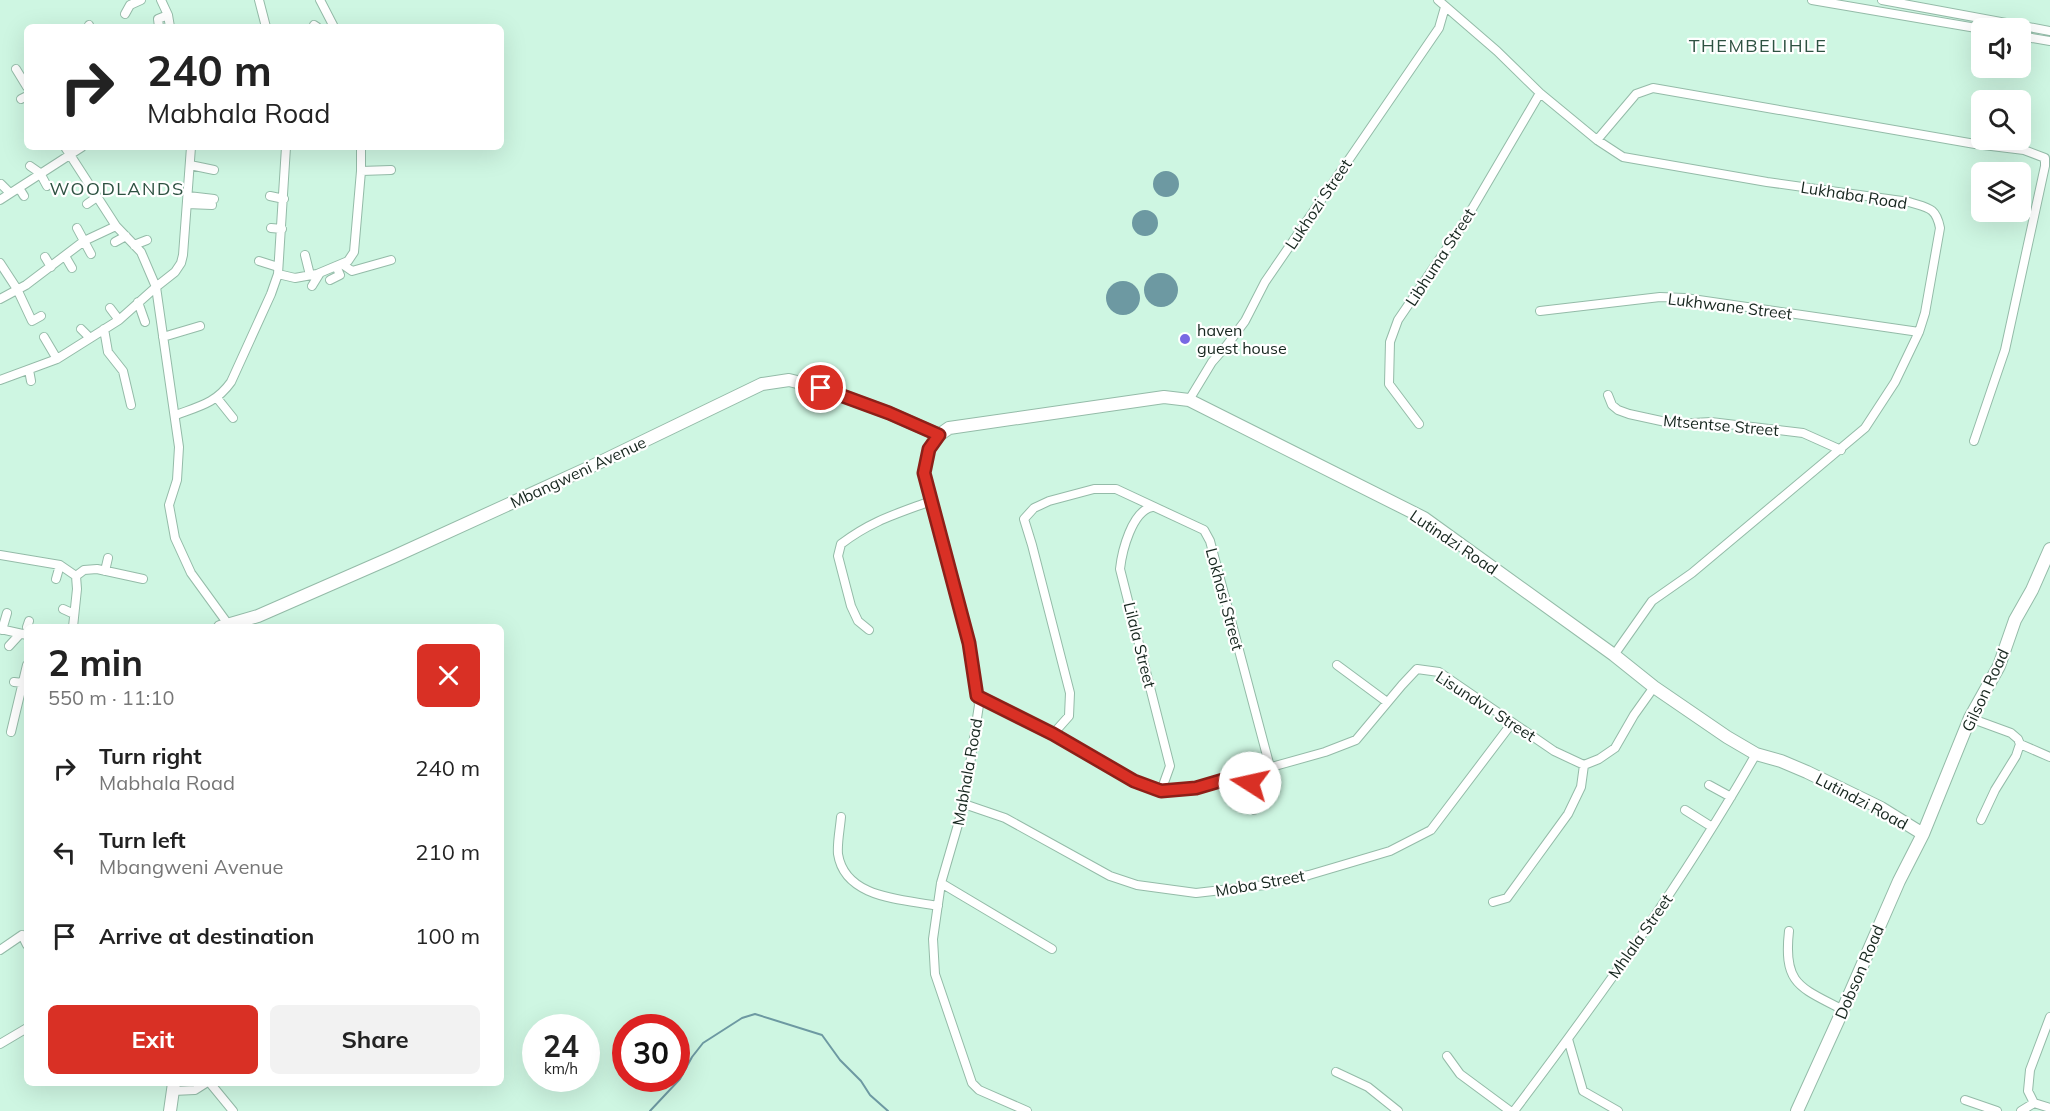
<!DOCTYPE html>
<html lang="en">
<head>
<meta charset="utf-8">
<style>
	:root { --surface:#fff; --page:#f2f2f2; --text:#222; --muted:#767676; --accent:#d93025 }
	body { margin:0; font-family:Mulish,sans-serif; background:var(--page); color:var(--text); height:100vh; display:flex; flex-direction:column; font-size:22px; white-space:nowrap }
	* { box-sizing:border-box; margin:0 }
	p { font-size:20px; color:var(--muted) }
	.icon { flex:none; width:33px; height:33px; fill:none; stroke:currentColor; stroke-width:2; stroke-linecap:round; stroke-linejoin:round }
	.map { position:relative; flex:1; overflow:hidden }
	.sheet { position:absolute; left:24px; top:624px; width:480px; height:462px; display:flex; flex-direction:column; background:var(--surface); border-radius:9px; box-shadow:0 6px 24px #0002 }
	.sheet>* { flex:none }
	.guide { position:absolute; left:24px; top:24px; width:480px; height:126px; border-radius:9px; box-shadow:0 6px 24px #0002; background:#fff; color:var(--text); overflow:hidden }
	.controls { position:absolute; left:1971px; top:18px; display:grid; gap:12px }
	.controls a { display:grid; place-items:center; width:60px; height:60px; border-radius:9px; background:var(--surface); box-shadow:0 6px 24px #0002; font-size:30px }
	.speed { position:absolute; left:522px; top:1014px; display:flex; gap:12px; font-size:30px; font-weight:700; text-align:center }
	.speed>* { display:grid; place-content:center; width:78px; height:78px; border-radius:50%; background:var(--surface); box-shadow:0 6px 24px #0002; line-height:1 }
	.speed small { font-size:15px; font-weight:400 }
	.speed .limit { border:9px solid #d22; background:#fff; color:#111 }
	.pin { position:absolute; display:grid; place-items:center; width:51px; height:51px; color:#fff; margin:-26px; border:3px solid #fff; border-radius:50%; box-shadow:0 2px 6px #0007 }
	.me { position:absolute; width:66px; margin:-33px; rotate:280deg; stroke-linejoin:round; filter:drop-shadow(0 0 4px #0008) }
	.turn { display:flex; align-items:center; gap:21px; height:126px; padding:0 24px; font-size:27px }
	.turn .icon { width:78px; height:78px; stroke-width:2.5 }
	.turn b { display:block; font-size:42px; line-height:51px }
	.round { display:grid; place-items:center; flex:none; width:63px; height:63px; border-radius:9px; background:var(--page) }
	.overview { display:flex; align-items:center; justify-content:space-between; height:102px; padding:0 24px }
	h1 { font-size:36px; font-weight:700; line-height:45px }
	.primary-button { display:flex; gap:12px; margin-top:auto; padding:12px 24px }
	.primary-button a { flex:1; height:69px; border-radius:9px; background:var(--accent); color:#fff; font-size:24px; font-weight:700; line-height:69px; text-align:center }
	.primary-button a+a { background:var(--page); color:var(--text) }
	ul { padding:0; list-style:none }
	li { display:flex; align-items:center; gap:18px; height:84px; padding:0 24px }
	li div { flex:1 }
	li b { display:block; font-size:22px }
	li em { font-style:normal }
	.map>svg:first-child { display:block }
</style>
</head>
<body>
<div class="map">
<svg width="2050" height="1111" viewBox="0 0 2050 1111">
	<rect width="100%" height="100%" fill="#cef6e2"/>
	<path fill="#6d99a2" d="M1153 184a13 13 0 1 1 26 0a13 13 0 1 1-26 0Z
		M1132 223a13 13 0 1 1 26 0a13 13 0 1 1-26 0Z
		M1144 290a17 17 0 1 1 34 0a17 17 0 1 1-34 0Z
		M1106 298a17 17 0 1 1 34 0a17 17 0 1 1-34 0Z"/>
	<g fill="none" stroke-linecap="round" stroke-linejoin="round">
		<path stroke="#6d99a2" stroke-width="2" d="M650 1111 680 1079 692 1057 703 1043 742 1018 755 1014 822 1035 840 1060 861 1081 870 1095 888 1111"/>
		<defs>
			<path id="street" d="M161 0 168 15 170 27
				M259 0 266 27
				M320 0 334 27
				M1438 0 1497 51 1540 93 1597 140 1623 157 1767 182 1909 202C1928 208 1936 207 1940 228L1925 313 1919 332 1895 382 1865 428 1692 573 1652 601 1614 655
				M1812 0 1982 29
				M1882 0 2050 31
				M125 14 130 5 141 0
				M89 25 90 27
				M314 25 317 27
				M159 27 158 19 168 15
				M2020 36 2050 41
				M16 69 27 87
				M21 99 27 96
				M1597 140 1636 94 1653 88 1975 144 2024 150 2045 158V166L2005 350 1974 441
				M65 147 116 226 141 252 156 287 179 447 177 480 169 505 175 538 191 573 228 624
				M190 165 214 170
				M30 166 40 173 47 186
				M361 171 391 170
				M1 184 10 193
				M19 188 24 196
				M188 196 214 199
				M270 196 284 199
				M0 200 82 147
				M87 204 97 197
				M187 204 212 205
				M77 228 91 254
				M271 228 282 229
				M115 242 126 236
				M134 245 147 240
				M305 255 310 275
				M65 256 72 268
				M45 257 51 267
				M259 261 278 267
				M0 263 17 289 32 321 41 316
				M342 264 352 271 391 260
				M278 274 295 278 317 274 348 261 354 252 361 171V147
				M330 280 340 275 336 266
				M312 286 320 273
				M0 299 26 285 84 241 116 226
				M138 302 145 322
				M110 308 119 320
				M1540 311 1660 297 1685 298 1919 332
				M81 329 90 338
				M104 329 108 352 123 371 131 405
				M44 337 57 359
				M163 337 200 326
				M29 370 31 381
				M0 380 57 359 119 320 156 287 175 272 181 263 183 255 191 147
				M1608 395 1612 405 1618 410 1629 414 1675 424 1711 422 1803 433 1841 450
				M217 398 233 418
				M1189 400 1212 362 1227 345 1245 321 1265 282 1439 28 1445 7
				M176 415C200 406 216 403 231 382L271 294 278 274 286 147
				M1419 424 1389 384 1390 342 1398 320 1462 226 1540 93
				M939 435 929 449 924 473 969 643 979 705 964 804 941 883 933 939 935 974 972 1083 979 1090 1027 1111
				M1152 507C1132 511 1122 551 1120 569L1170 766 1161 791
				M0 555 60 565 76 576 77 589 73 627
				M105 571 108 558
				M76 576 84 570 97 569 143 579
				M56 579 60 565
				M63 609 74 614
				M27 627 29 621
				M0 629 27 635
				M2 630 7 613
				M869 630 858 621 851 606 838 556 841 544C871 521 896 514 931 501
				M9 646 20 634
				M1337 665 1387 702
				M14 682 23 683
				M977 696 1053 734 1134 781 1161 791 1196 788 1325 752 1356 740 1402 685 1417 669 1439 672 1554 751 1584 765 1599 759 1615 748 1634 715 1654 687
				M1970 718 2011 733 2018 739 2020 744 2016 756 1995 790 1981 820
				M11 732 27 665
				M1053 734 1069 716 1070 693 1032 545 1024 519 1034 508 1049 501 1094 489H1116L1204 530 1210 541 1270 767
				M2020 744 2050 757
				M1247 773 1254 810
				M1709 785 1731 797
				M964 804 1005 818 1110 876 1137 885 1196 893 1265 885 1309 875 1390 851 1431 830 1512 723
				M1685 810 1712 827
				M841 817C840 829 837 843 838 854 845 899 903 899 938 906
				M941 883 1052 949
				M1493 902 1507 898 1568 814 1581 787 1584 765
				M1789 931C1783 985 1800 987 1843 1010
				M0 950 22 935 27 945
				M2050 1017 2030 1070 2028 1091 2034 1103 2050 1108
				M1568 1039 1583 1091 1618 1111
				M0 1044 27 1028
				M1447 1056 1460 1074 1510 1111
				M1336 1072 1368 1087 1398 1111
				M210 1083 233 1111
				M173 1091 195 1090 206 1083
				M1965 1100 1997 1111
				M1514 1111C1600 997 1685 879 1756 754
				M2021 1111 2034 1103"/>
			<path id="secondary" d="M220 627 258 616 393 557 588 468 762 384 789 380 821 388 889 413 939 435 949 428 1164 397 1189 400 1424 518 1614 655 1654 687 1727 737 1756 754 1781 761 1807 772 1881 808 1923 834
				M170 1111 174 1083
				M1797 1111 1841 1014 1899 881 1923 834 1970 718 1999 666 2015 620 2032 590 2050 549"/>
		</defs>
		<use href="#street" stroke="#94bba8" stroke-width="10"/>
		<use href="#secondary" stroke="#94bba8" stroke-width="14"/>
		<use href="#street" stroke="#fff" stroke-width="8"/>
		<use href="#secondary" stroke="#fff" stroke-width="12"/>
	</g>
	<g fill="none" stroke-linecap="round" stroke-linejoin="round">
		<defs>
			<path id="route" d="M821 388 889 413 939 435 929 449 924 473 969 643 977 696 1053 734 1134 781 1161 791 1196 788 1247 773 1250 783"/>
		</defs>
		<use href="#route" stroke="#8d1f18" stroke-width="15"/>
		<use href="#route" stroke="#d93025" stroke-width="10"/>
	</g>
	<circle fill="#7868e3" stroke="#fff" stroke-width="2" cx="1185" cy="339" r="6"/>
	<g text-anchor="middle" stroke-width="4.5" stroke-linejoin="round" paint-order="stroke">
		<g font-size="16" fill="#16261e" stroke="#fff">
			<text transform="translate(1854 195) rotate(9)" y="6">Lukhaba Road</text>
			<text transform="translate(1318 204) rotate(-56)" y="6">Lukhozi Street</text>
			<text transform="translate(1440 257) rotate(-57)" y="6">Libhuma Street</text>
			<text transform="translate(1730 306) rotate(7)" y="6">Lukhwane Street</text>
			<text transform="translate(1721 425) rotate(5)" y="6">Mtsentse Street</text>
			<text transform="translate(578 472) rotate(-25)" y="6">Mbangweni Avenue</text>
			<text transform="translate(1454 542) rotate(34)" y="6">Lutindzi Road</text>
			<text transform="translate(1225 599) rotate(75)" y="6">Lokhasi Street</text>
			<text transform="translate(1140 645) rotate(76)" y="6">Lilala Street</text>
			<text transform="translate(1985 690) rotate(-65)" y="6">Gilson Road</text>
			<text transform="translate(1486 706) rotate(33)" y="6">Lisundvu Street</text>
			<text transform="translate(967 772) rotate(-80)" y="6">Mabhala Road</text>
			<text transform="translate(1862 801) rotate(28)" y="6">Lutindzi Road</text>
			<text transform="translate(1260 883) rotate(-10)" y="6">Moba Street</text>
			<text transform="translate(1640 936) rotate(-55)" y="6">Mhlala Street</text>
			<text transform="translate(1859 972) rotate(-67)" y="6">Dobson Road</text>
		</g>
		<g font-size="16" fill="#16261e" stroke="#fff" text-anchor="start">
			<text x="1197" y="336">haven<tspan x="1197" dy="18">guest house</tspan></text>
		</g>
		<g font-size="18" letter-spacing="1.5" fill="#2e5242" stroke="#fff">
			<text x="1758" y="52">THEMBELIHLE</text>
			<text x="117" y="195">WOODLANDS</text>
		</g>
	</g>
</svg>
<div class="controls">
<a><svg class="icon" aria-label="sound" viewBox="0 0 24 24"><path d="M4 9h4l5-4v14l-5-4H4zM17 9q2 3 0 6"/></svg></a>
<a><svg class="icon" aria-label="search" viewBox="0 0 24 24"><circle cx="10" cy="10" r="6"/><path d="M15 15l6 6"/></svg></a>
<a><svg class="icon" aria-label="layers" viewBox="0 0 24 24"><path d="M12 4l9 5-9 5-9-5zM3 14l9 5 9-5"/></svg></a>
</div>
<div class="speed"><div>24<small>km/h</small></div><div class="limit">30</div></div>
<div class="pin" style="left:821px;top:388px;background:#d93025"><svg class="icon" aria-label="arrive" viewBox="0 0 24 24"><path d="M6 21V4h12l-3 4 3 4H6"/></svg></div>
<svg class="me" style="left:1250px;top:783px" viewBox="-20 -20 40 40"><circle r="19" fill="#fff"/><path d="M0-13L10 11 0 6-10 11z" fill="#d93025"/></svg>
<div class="guide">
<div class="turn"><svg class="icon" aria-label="right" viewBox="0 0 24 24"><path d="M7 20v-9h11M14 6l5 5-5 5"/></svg><div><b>240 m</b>Mabhala Road</div></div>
</div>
<section class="sheet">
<div class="overview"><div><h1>2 min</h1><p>550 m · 11:10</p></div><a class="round" style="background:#d93025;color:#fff"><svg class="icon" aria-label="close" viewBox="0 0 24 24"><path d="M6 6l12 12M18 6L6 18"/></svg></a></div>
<ul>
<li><svg class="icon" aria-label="right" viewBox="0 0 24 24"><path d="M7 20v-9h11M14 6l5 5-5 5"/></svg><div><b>Turn right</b><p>Mabhala Road</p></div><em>240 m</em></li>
<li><svg class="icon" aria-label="left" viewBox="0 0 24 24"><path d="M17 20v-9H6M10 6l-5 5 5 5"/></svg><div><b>Turn left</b><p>Mbangweni Avenue</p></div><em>210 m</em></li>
<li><svg class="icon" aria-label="arrive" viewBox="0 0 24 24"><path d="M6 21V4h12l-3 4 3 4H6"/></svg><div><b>Arrive at destination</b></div><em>100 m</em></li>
</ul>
<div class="primary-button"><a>Exit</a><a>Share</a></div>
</section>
</div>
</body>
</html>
